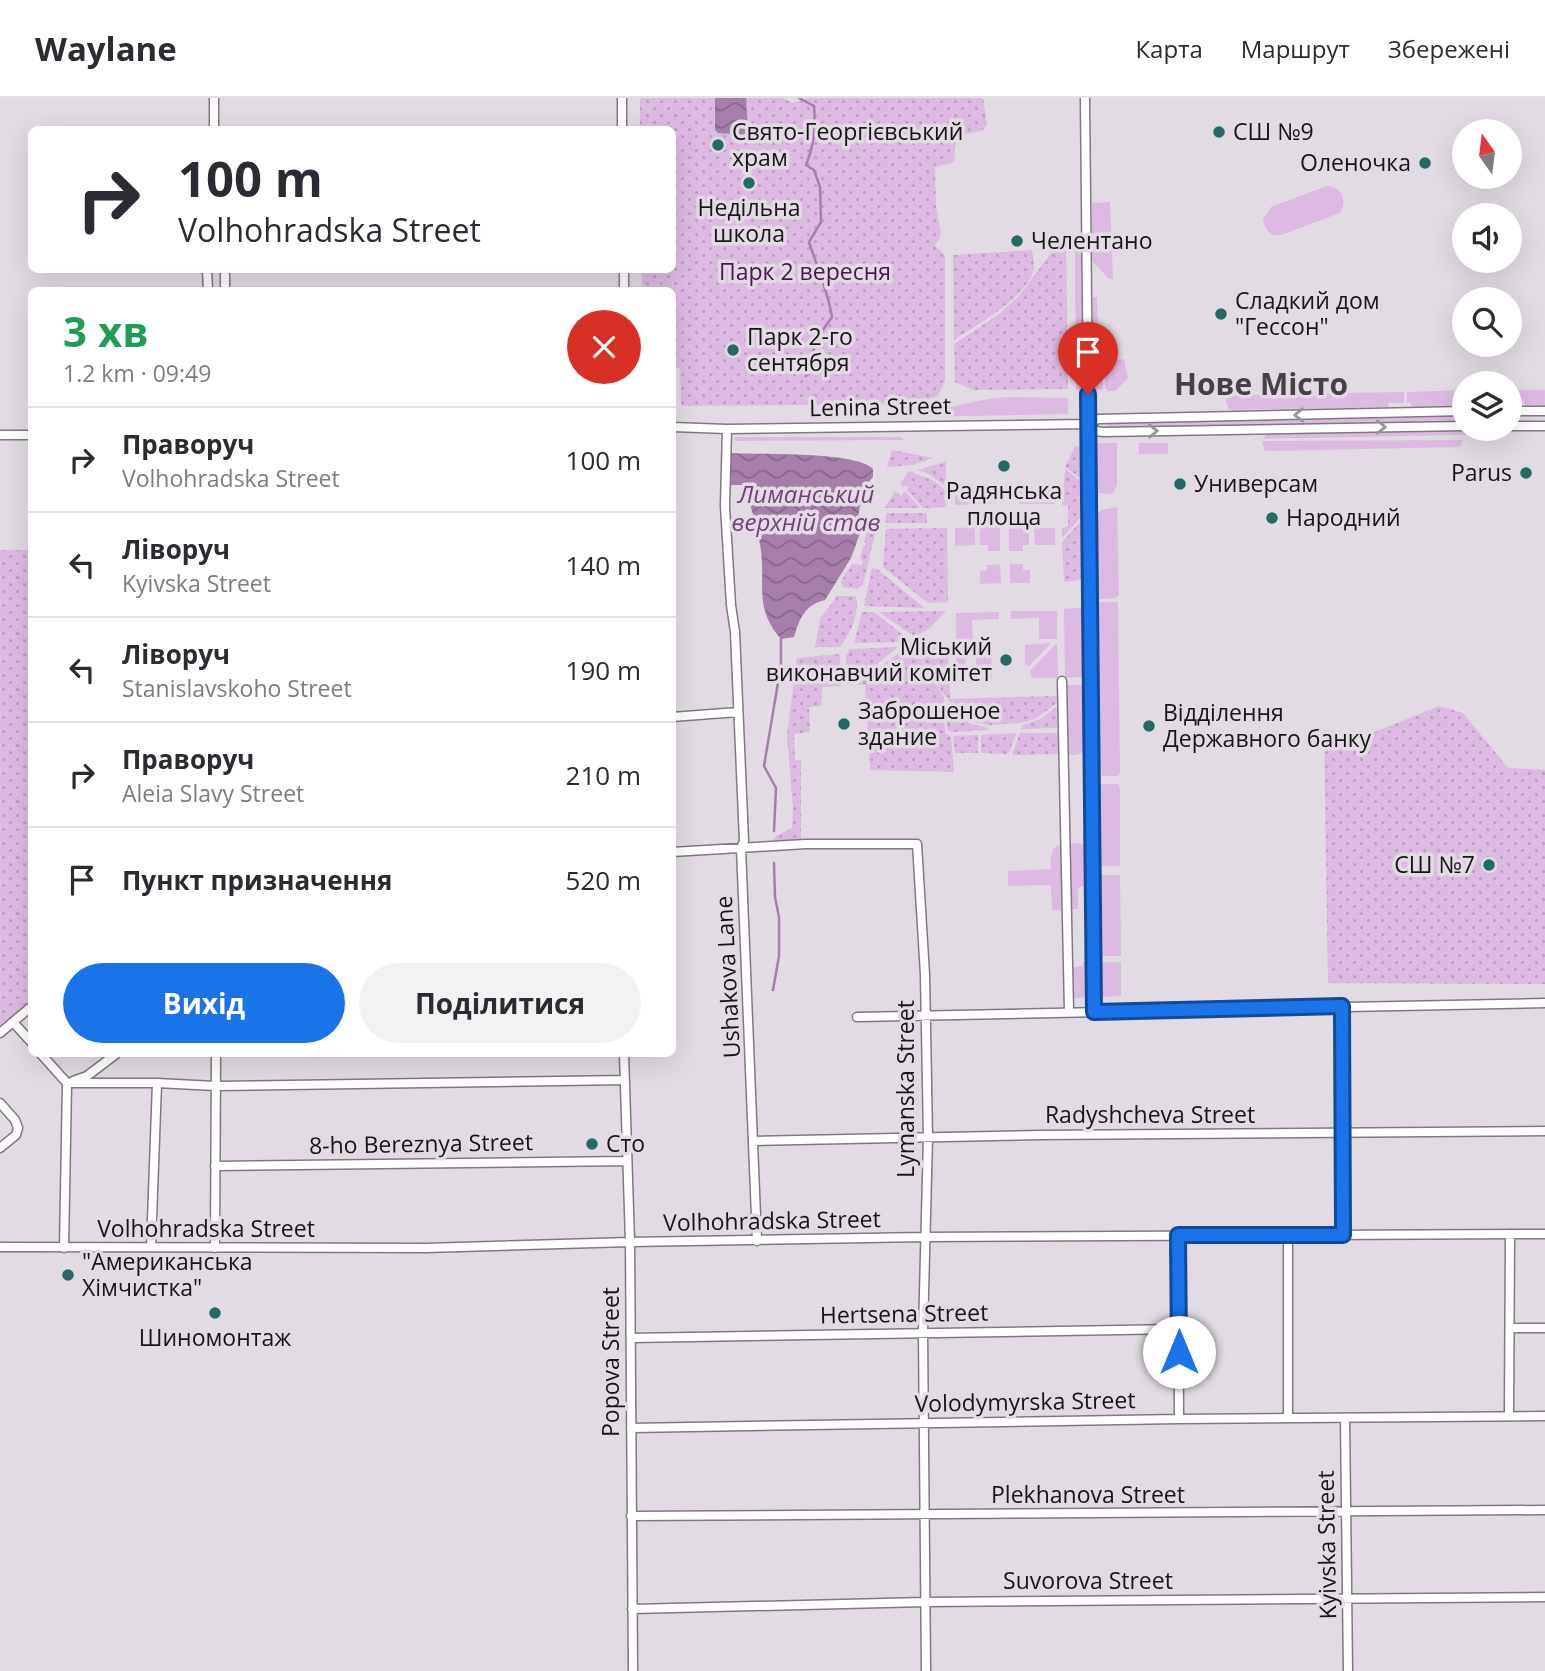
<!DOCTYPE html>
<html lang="uk">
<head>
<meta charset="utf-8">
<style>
	:root { --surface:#fff; --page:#f2f2f3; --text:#2b2b33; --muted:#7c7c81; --line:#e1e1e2; --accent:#1a73e8 }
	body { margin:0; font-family:"Open Sans",sans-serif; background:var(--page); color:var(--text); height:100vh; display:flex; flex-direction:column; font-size:26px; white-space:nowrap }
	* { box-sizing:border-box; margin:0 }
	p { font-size:23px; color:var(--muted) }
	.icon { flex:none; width:38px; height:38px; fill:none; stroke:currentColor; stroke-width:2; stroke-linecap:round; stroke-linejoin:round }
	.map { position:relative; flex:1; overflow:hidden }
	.side { position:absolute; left:28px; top:189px; width:648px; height:770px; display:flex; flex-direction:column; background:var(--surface); border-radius:10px; box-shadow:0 7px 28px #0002 }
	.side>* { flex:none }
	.banner { position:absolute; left:28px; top:28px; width:648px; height:147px; border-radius:10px; box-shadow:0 7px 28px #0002; background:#fff; color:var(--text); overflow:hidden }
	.needle { width:46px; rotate:346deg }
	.controls { position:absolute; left:1452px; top:21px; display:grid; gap:14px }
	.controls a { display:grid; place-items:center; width:70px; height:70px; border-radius:50%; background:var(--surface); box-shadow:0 7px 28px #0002; font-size:35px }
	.pin { position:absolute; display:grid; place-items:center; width:60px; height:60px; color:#fff; margin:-72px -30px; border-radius:50% 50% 50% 0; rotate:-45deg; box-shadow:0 0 7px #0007 }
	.pin .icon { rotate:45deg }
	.me { position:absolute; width:77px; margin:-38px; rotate:0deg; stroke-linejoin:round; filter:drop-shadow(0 0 5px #0008) }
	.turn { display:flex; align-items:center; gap:24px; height:147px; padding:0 35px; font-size:32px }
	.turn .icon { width:91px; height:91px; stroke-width:2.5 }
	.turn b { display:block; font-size:49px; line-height:60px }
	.round { display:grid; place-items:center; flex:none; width:74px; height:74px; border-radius:37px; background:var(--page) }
	.overview { display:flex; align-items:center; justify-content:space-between; height:119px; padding:0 35px }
	h1 { font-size:42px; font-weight:700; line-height:52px; color:#1e9e55 }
	.cta { display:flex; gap:14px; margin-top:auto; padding:14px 35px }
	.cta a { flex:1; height:80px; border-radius:42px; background:var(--accent); color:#fff; font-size:28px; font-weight:700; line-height:80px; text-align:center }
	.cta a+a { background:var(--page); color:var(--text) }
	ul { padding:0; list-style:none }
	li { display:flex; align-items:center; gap:21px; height:105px; padding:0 35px; border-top:2px solid var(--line) }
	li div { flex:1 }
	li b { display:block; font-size:26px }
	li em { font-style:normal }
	header { display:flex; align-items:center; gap:42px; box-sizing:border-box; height:98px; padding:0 35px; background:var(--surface); border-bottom:2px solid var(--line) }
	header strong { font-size:33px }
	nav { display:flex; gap:38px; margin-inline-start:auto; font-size:24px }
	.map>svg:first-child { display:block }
</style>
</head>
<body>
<header>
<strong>Waylane</strong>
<nav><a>Карта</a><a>Маршрут</a><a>Збережені</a></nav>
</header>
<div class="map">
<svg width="1545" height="1573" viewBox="0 0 1545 1573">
	<defs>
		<pattern id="park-dots" width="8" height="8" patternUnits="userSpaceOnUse" patternTransform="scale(1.75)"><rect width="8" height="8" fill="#ddbae2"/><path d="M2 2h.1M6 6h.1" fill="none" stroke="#bd9fc1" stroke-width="1.8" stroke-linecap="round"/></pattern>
		<pattern id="water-waves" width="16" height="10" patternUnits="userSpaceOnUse" patternTransform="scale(1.75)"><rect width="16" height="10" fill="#a57faa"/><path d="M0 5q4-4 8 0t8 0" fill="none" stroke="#856789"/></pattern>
	</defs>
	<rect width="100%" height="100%" fill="#e2dbe3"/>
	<path fill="#ddbae2" d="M1327 88C1342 89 1348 102 1340 115L1281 137C1270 139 1264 131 1263 121L1271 109Z
		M1110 104 1113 180 1109 181 1092 163V105Z
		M1075 152 1081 153 1083 291 1076 292Z
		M1093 199H1097L1098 246 1115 244 1117 252 1105 257 1093 256Z
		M1124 261 1128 280 1115 293H1109L1105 290V280L1114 267 1103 280V291L1093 292V269L1101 264Z
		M1465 292V308L1412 309 1410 304 1407 305V294Z
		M1515 292H1545V308L1525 307 1524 303H1514L1513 293Z
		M1404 294V305H1388L1389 309 1229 312 1225 300 1231 297Z
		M1009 299 1068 300V316L921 319 923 315 988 301Z
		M1464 317 1463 323 1107 330V324Z
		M1505 331 1504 336 1263 341 1267 335Z
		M735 339H901L904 342 735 343Z
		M1462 342 1460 349 1265 353 1262 343Z
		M1097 345H1117V387L1112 396 1097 395Z
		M1139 345H1168V356H1139Z
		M991 391V406L955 407V392Z
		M1019 393H1054V406H1019Z
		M1117 409 1119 497 1116 500 1100 501 1095 496V418L1101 412Z
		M975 429V447L955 448V430Z
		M980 429H1000V453H988V447H980Z
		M1009 429H1029V447H1023V453H1009Z
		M1034 430H1055V447H1035Z
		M1000 466 1001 485 980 486V473L987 472V467Z
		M1010 466H1023V472H1030V485H1010Z
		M1098 504H1117L1118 506 1120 675 1118 678H1102L1095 671V506Z
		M1086 509 1087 572 1082 579 1065 580 1064 511Z
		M1011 513H1057V541H1039V520L1011 521Z
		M999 514V521L972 522 973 542 968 543V558L966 559 965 574 969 575V582C962 582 958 578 956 571V515Z
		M1051 545 1029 568 1025 566V547Z
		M1057 545 1058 580H1032L1030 573Z
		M991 546 992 581 974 582V575H977L974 547Z
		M1066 587H1081L1087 594V648C1083 658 1075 657 1066 657Z
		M1102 686H1118L1120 691V768H1097V694Z
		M1063 745 1064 813 1052 812 1051 787 1008 788V773L1051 771C1051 759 1049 749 1063 745Z
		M1079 745 1087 749 1088 754V786L1078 790V811L1068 812 1067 746Z
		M1097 777H1120L1121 858H1097Z
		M1083 864H1088L1090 868 1089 899 1070 901V865L1074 869 1083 868Z
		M1099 864H1121V898L1099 899Z"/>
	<path fill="url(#park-dots)" d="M640 0H783L793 5 807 0H983L987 27 982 33 956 38 954 64 935 69 936 108 941 136 935 148 945 157V283L938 298 916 306 681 308 680 270 672 269V192H642V172H672V32L640 31Z
		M1066 150 1068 291 973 292 955 284 954 246 998 217 1019 198 1054 151Z
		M1032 152C1033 159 1035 167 1033 174 1023 202 978 226 954 242L953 157Z
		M1075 348 1081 349 1082 381 1065 369Z
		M892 352 933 360 912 367 887 369Z
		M946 363V389L931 377 918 372Z
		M1065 371 1082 384V418L1062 440V430L1068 428V408L1062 407Z
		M909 373 932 382 946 392V409L923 410 907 392 909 389 906 387 904 389 900 386Z
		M895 393 901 398 905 393 920 410H885Z
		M886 415H927V425H886Z
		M1082 422 1084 477 1079 482 1064 484 1062 444Z
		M868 430 874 432 875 435 863 487 857 491 842 489 841 483 852 466 861 467 863 464 860 460 863 449 866 445 864 443Z
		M947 430 948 504 928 505 883 469 886 431Z
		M0 452H32L31 908 0 935Z
		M872 470 878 472 925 510 864 508Z
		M837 498H856C860 517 850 535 840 549H815L820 521Z
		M946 513 930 530 915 539 879 514Z
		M862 514H874L908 541 904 544 854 545Z
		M898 549 851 587H847L846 557 850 551Z
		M913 549 944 599 945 635 951 639 954 674 870 672 865 587H857L905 550Z
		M916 549H948L950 600 946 599 930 576Z
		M840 556 841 588 822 589 821 608 809 609 810 634 794 636 795 662H801V741L773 743 776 738 792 730 793 710 787 638 797 560Z
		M1057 598V605L1035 621 1020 625 989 627 973 624 947 601Z
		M947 605 971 626 986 629 988 632 951 634 947 632Z
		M1057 608 1058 628 1055 630 1021 631 1023 627 1041 621Z
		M1439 608 1463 615 1508 670 1545 672V886L1328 885 1324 632 1365 638Z
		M1017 635 1008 656 981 655V637Z
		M1020 635H1058L1059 656 1012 657Z
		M978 637V655H955L953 638Z"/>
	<path fill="url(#water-waves)" d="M715 0H746L748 37 718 35 715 32Z
		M730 355C759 357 856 353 873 371V379L866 387V405L860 408 856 430 860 435 851 460 825 502C805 507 800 519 794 539L781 541C752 507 767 485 760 446 756 426 750 406 745 387H731Z"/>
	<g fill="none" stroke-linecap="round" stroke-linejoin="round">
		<path stroke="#a57faa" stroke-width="2.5" d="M799 0 814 8C816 30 814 47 806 67L814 72 820 89 821 124 809 144C817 169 828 193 832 219L817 240 806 278
			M774 733 776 690 764 668 781 567V541
			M773 892 779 858V819L775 799 774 765"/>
		<defs>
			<path id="minor" d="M214 0V32
				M622 0V32
				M1085 0 1094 914
				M207 172 208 192
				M225 172V192
				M624 172V192
				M1510 313H1545
				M1088 326 1096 333 1103 334 1465 328
				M1510 328H1545
				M672 329 727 331 1088 326 1098 321 1465 313
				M727 331 725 408 731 507 735 534 744 743 741 750 757 1143
				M0 337H32
				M1062 583 1069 914
				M672 619 738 614
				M672 754 806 746H917L925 877 928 1039 923 1234 926 1573
				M1342 908 1343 1137
				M857 919 1545 905
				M13 924 32 945
				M0 935 32 908
				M41 956 67 985 64 1150
				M624 956 630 1144 633 1573
				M73 983 87 978 116 956
				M67 985H157L215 988 625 982
				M0 1005 15 1022 18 1030 16 1037 0 1050
				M754 1043 1042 1037 1545 1033
				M215 1068 627 1063
				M1288 1136V1320
				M1178 1137 1179 1321
				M0 1149 426 1150 630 1144 924 1139 1545 1136
				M151 1149 157 985
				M215 1150 216 956
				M1510 1230H1545
				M631 1240 1179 1231
				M1509 1318 1510 1136
				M1345 1321 1348 1573
				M631 1330 1179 1321 1545 1318
				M631 1418 1545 1412
				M632 1511 925 1504 1545 1499"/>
		</defs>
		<use href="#minor" stroke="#807980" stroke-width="11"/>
		<use href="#minor" stroke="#fff" stroke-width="8"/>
	</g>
	<defs><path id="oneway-chevron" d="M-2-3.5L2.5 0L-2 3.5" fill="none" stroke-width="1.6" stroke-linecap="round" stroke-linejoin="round" transform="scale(1.75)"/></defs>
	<g stroke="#979697">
		<use href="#oneway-chevron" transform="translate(1299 317) rotate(179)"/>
		<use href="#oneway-chevron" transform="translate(1381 329) rotate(-1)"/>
		<use href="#oneway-chevron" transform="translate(1153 333) rotate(-1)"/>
	</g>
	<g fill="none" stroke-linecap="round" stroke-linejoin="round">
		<defs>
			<path id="route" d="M1088 296 1094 914 1342 908 1343 1137H1178L1179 1254"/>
		</defs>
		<use href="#route" stroke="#114b97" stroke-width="18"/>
		<use href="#route" stroke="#1a73e8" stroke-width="12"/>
	</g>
	<g fill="#226b64" stroke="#e2dbe3" stroke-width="2.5">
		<circle cx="1219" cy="34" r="7"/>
		<circle cx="718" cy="47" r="7"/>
		<circle cx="1425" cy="65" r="7"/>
		<circle cx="749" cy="85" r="7"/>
		<circle cx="1017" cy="143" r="7"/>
		<circle cx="1221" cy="216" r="7"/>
		<circle cx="733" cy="252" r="7"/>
		<circle cx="1004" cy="368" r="7"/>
		<circle cx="1526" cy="375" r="7"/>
		<circle cx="1180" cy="386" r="7"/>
		<circle cx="1272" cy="420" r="7"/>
		<circle cx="1006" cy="562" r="7"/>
		<circle cx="844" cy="626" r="7"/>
		<circle cx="1149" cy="628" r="7"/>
		<circle cx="1489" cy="767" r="7"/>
		<circle cx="592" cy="1046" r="7"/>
		<circle cx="68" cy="1177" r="7"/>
		<circle cx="215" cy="1215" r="7"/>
	</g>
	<g text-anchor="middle" stroke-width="7" stroke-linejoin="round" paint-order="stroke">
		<g font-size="23" fill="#181518" stroke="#e2dbe3" text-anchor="start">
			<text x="732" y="42">Свято-Георгієвський<tspan x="732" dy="26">храм</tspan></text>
			<text x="1233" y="42">СШ №9</text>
			<text x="1411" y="73" text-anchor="end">Оленочка</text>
			<text x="749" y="118" text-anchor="middle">Недільна<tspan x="749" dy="26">школа</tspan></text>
			<text x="1031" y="151">Челентано</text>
			<text x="1235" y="211">Сладкий дом<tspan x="1235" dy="26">"Гессон"</tspan></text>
			<text x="747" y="247">Парк 2-го<tspan x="747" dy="26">сентября</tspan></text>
			<text x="1512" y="383" text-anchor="end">Parus</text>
			<text x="1194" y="394">Универсам</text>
			<text x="1004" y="401" text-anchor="middle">Радянська<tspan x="1004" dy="26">площа</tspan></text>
			<text x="1286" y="428">Народний</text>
			<text x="992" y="557" text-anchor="end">Міський<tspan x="992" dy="26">виконавчий комітет</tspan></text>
			<text x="858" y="621">Заброшеное<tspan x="858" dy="26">здание</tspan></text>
			<text x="1163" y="623">Відділення<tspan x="1163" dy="26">Державного банку</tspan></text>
			<text x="1475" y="775" text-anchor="end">СШ №7</text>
			<text x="606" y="1054">Сто</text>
			<text x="82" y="1172">"Американська<tspan x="82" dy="26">Хімчистка"</tspan></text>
			<text x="215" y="1248" text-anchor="middle">Шиномонтаж</text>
		</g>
		<g font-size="23" fill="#47174e" stroke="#e2dbe3">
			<text x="805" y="182">Парк 2 вересня</text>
		</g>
		<g font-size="23" fill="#181518" stroke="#e2dbe3">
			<text transform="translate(880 309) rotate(-1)" y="8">Lenina Street</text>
			<text transform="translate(728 879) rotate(-93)" y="8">Ushakova Lane</text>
			<text transform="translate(906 991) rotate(-90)" y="8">Lymanska Street</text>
			<text x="1150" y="1025">Radyshcheva Street</text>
			<text transform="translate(421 1046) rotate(-1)" y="8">8-ho Bereznya Street</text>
			<text transform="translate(772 1123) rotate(-1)" y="8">Volhohradska Street</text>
			<text x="206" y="1139">Volhohradska Street</text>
			<text transform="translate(904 1216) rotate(-1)" y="8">Hertsena Street</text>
			<text transform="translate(611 1264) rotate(-90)" y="8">Popova Street</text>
			<text transform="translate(1025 1304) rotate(-1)" y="8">Volodymyrska Street</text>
			<text x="1088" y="1405">Plekhanova Street</text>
			<text transform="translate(1327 1447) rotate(-91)" y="8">Kyivska Street</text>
			<text x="1088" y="1491">Suvorova Street</text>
		</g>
		<g font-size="24" font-style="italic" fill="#73417a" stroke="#e2dbe3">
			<text x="806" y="405">Лиманський<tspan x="806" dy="28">верхній став</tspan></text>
		</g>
		<g font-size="30" font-weight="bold" fill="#464046" stroke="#e2dbe3">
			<text x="1261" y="297">Нове Місто</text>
		</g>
	</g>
</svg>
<div class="controls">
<a><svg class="needle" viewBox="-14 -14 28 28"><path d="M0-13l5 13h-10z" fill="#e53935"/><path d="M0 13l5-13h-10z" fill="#7c7c81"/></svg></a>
<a><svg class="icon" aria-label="sound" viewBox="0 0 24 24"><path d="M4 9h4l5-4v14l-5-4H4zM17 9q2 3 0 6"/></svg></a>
<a><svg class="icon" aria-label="search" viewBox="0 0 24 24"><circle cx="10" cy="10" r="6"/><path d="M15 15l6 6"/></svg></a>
<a><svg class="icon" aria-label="layers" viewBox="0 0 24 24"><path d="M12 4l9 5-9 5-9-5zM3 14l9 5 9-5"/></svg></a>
</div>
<div class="pin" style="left:1088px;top:296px;background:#d93025"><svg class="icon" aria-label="arrive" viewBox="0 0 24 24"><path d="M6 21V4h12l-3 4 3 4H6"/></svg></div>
<svg class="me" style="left:1179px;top:1254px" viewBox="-20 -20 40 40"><circle r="19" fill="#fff"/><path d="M0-13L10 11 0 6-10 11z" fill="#1a73e8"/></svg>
<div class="banner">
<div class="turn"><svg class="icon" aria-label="right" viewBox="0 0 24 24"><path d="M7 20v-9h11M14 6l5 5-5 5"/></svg><div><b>100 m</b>Volhohradska Street</div></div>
</div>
<section class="side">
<div class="overview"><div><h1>3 хв</h1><p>1.2 km · 09:49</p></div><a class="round" style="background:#d93025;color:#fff"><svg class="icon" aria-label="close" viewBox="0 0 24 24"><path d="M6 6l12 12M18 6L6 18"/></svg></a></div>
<ul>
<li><svg class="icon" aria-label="right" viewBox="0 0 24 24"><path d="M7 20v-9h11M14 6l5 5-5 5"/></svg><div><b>Праворуч</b><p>Volhohradska Street</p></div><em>100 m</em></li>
<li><svg class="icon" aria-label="left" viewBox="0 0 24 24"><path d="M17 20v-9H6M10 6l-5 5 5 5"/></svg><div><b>Ліворуч</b><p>Kyivska Street</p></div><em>140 m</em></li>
<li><svg class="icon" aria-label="left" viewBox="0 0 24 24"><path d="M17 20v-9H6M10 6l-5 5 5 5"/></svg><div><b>Ліворуч</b><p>Stanislavskoho Street</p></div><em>190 m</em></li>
<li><svg class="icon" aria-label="right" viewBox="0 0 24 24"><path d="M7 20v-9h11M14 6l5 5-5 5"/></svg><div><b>Праворуч</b><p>Aleia Slavy Street</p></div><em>210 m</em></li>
<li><svg class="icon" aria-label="arrive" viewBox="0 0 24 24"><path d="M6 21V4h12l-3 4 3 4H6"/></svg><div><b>Пункт призначення</b></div><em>520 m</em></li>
</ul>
<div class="cta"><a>Вихід</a><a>Поділитися</a></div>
</section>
</div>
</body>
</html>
